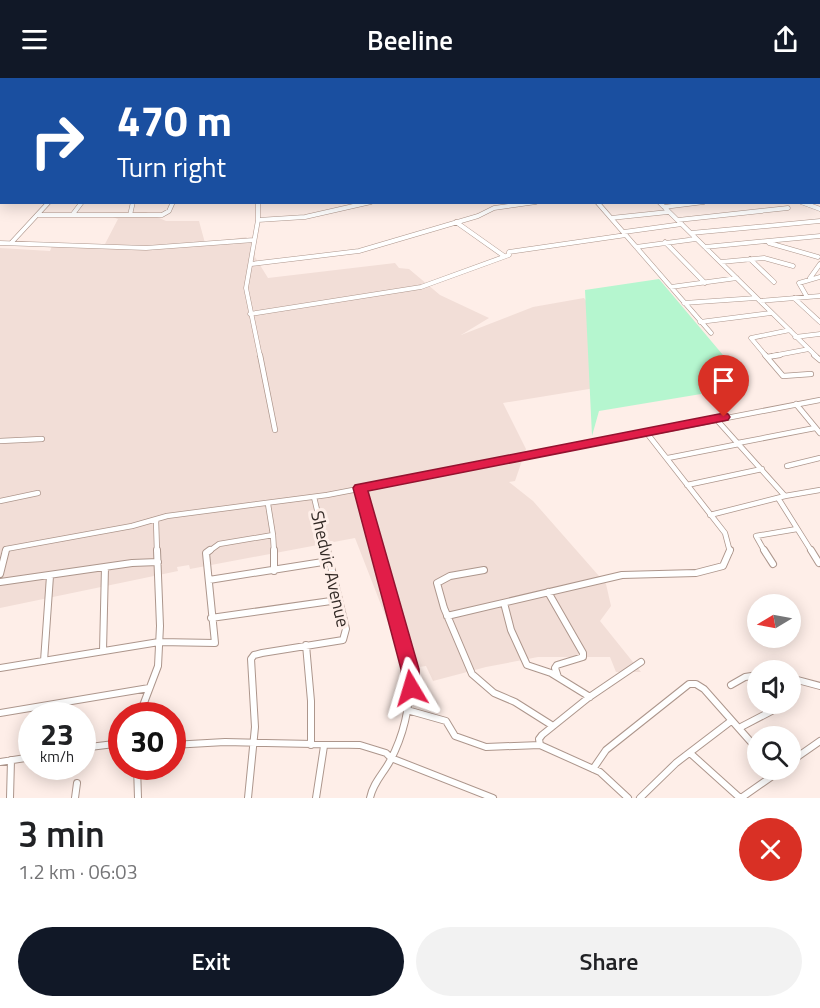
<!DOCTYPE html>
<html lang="en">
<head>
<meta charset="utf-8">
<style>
	:root { --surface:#fff; --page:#f2f2f2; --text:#202124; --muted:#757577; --accent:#111827 }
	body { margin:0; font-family:"Titillium Web",sans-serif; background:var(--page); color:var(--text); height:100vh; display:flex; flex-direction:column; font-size:22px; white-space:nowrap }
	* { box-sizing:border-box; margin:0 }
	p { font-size:20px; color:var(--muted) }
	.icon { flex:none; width:33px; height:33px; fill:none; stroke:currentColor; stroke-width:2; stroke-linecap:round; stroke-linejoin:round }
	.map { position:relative; height:720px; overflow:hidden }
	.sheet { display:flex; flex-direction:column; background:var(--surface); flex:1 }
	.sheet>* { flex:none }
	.guide { position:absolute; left:0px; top:0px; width:820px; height:126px; box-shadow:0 3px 15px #0003; background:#1a4fa0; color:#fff; overflow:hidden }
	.needle { width:39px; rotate:260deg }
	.controls { position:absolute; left:747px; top:516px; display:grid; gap:12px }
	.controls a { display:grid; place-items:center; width:54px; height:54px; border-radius:50%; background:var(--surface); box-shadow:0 3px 15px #0003; font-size:30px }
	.speed { position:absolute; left:18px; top:624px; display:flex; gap:12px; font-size:30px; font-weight:700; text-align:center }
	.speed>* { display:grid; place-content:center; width:78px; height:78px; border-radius:50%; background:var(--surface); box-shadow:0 3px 15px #0003; line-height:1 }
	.speed small { font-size:15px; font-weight:400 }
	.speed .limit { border:9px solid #d22; background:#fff; color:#111 }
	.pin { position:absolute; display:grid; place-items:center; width:51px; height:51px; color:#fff; margin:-62px -26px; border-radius:50% 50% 50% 0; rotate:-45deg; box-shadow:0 0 6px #0007 }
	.pin .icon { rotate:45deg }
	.me { position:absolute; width:66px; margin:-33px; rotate:353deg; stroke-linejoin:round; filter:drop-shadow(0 0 4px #0008) }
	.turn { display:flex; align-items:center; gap:21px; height:126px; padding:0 18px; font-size:27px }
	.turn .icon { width:78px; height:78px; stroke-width:2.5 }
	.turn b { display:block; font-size:42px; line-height:51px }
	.round { display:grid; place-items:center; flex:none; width:63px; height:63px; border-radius:32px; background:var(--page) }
	.overview { display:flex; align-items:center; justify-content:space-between; height:102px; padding:0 18px }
	h1 { font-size:36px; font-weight:600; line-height:45px }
	.cta { display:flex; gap:12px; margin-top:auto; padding:12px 18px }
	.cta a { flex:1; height:69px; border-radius:36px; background:var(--accent); color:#fff; font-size:24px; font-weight:600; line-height:69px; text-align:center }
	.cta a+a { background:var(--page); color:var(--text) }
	header { display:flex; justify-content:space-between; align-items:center; height:78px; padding:0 18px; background:var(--accent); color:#fff; font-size:27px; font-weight:600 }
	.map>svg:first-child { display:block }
</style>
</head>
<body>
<header><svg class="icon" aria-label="menu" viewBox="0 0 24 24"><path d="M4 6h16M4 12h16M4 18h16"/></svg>Beeline<svg class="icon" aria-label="share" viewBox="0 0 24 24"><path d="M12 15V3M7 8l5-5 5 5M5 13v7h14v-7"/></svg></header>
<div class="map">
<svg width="820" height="720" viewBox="0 0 820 720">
	<rect width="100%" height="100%" fill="#feeee8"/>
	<path fill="#f2ded7" d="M146 134 166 143H199L205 165 246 159 255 165V179L268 200 395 185 399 190 409 191 440 217 489 240 461 257 533 229 584 220 644 302 503 325 526 371 515 403 509 404 533 423 606 506 611 528 600 543 641 594H616L610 579H538L486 589 433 603 426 588 406 591 355 460 190 491 189 487 177 489 178 493 0 530V170L50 173 52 168 105 166 118 141 102 135 84 139 92 135Z"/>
	<path fill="#b5f6cf" d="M659 201 749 308 599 333 592 358 585 212Z"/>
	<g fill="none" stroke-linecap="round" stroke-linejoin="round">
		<defs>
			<path id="minor-far3" d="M388 0 391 2
				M420 0 423 2
				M450 0 453 2
				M493 0 496 2
				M554 0 562 2
				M679 0 681 2
				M704 0 706 2
				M729 0 731 2
				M754 0 756 2
				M792 0 801 2
				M0 1 12 0
				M471 2 476 0
				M765 2H775"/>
			<path id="minor-far2" d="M258 124V142L246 210 260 278
				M597 124 711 255
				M659 124 816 278
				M801 124 820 131
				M664 129 704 124
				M73 136 82 124
				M38 137H162L169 133 173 124
				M130 137 133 124
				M611 140 668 134
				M258 142 305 139 371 124
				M678 142 788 130
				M456 144 504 178
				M624 154 682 146
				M691 155 820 143
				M12 164 49 124
				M665 164 705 205
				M0 165 146 170 254 162
				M769 165 818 179
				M636 169 696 161
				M705 169 820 158
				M750 181 774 204
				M721 184 764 180 793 188
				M251 186 359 173 478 138 494 130 536 124
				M810 200 820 186
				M671 209 737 200
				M807 219 799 205 820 199
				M794 220 820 244
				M760 223 820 218
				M684 225 756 220
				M250 236 421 209 509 177V174L626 157
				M700 244 771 235
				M795 259 820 256
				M766 278 751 260 790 252
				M772 278 809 271"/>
			<path id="minor-far1" d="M260 277 275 352
				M765 277 783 298 811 296
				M814 277 820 282
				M767 279 780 277
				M796 326 820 355
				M716 341 785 418
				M646 354 725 455 730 474
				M0 363 42 361
				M738 365 815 350
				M668 380 739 366
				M787 388 820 380
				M687 407 762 391
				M360 410 378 474
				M314 419 327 474
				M778 420 812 474
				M0 423 38 415
				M710 437 785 418 820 412
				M156 442 157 474
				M273 457 274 474
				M5 474 6 471 132 448 167 438 327 417 820 322
				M208 474 219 466 273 457 268 426
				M765 474 756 458 797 451"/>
			<path id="minor" d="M274 472V493
				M764 472 773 486
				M811 472 819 485
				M484 492 450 498 437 505 444 530 472 596 494 615 515 624 553 648
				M0 496 6 472
				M209 502 329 483
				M0 504 132 485 158 484
				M548 514 583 575V579L557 587 555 590 558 599
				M504 525 511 552 527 587 551 595 590 619
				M447 538 622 497 696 495 723 488 730 472
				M211 540 338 522
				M306 567 311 623V667
				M103 573 105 489
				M44 583 50 498
				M0 590 159 564 215 565 206 475 210 472
				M790 600 820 608
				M731 607 745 599 758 597
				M407 632 446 643 455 658 486 669 540 667
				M0 635 149 610
				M139 638 158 588 160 548 157 472
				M739 650 785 626
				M172 667 225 664 360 667 386 675 391 680 493 720
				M540 667 539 661 542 657 588 620 641 584
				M540 667 600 694 628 720
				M82 670 122 665
				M690 675 740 720
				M0 684 32 679
				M790 684 820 663
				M137 688 138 720
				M593 691 606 672 689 606H696L704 611 758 672
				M10 720 11 682
				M75 720 77 705
				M248 720 255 649 251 581 254 577 262 575 343 562 346 551 327 472
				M316 720 324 668
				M370 720C373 705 383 696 390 683 405 655 411 622 410 591L377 472
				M640 720 676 685 731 643
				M741 720 781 692"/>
		</defs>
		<use href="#minor-far3" stroke="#ad968c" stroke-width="4"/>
		<use href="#minor-far2" stroke="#ad968c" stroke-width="5"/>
		<use href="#minor-far1" stroke="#ad968c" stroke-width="6"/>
		<use href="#minor" stroke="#ad968c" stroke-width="8"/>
		<use href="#minor-far3" stroke="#fff" stroke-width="3"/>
		<use href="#minor-far2" stroke="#fff" stroke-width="4"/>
		<use href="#minor-far1" stroke="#fff" stroke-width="4.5"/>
		<use href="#minor" stroke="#fff" stroke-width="6"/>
	</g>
	<path fill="#e11d48" stroke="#92132f" stroke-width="1.5" d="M724 335 728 336 730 339 728 342 368 413 419 591 420 610 418 615 411 617 405 615 402 610 401 591 353 410 355 407Z"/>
	<g text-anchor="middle" stroke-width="6" stroke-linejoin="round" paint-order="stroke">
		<g font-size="18" fill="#332a26" stroke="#feeee8">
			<text transform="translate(330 491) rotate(77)" y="6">Shedvic Avenue</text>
		</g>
	</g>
</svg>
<div class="controls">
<a><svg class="needle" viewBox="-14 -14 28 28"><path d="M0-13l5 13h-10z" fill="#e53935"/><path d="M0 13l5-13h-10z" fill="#757577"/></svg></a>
<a><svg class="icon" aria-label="sound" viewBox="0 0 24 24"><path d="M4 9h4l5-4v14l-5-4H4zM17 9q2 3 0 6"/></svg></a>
<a><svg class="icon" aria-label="search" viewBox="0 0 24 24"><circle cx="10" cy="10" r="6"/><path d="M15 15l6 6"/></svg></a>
</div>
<div class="speed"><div>23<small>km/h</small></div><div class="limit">30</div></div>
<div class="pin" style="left:724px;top:339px;background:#d93025"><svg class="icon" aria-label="arrive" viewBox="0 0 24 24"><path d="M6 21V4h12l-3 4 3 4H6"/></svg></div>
<svg class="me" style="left:411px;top:610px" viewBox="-20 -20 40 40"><path d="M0-17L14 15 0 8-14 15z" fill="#e11d48" stroke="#fff" stroke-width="4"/></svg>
<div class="guide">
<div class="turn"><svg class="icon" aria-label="right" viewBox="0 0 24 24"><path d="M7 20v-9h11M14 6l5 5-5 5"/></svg><div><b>470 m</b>Turn right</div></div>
</div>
</div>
<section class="sheet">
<div class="overview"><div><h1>3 min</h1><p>1.2 km · 06:03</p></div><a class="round" style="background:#d93025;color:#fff"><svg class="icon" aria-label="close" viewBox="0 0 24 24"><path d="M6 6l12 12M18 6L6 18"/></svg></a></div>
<div class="cta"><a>Exit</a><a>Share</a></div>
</section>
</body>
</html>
